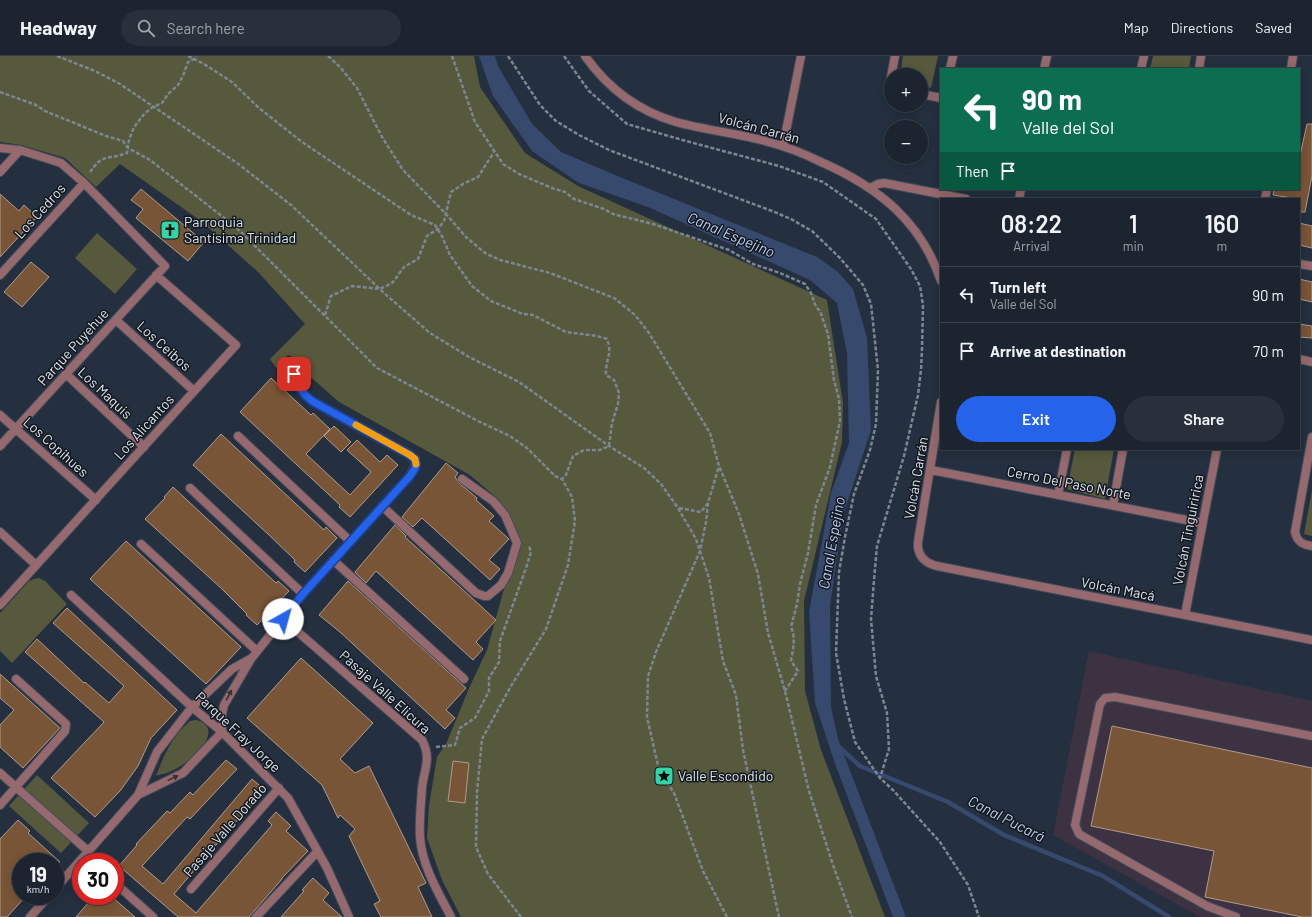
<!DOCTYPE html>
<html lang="en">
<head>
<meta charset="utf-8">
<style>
	:root { --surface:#1b242f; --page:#28303b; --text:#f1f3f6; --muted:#a0a4aa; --line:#39414b; --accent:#2563eb }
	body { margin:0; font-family:Barlow,sans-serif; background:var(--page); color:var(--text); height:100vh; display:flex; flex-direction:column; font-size:15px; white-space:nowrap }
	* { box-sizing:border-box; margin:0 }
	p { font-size:13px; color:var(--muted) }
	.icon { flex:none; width:22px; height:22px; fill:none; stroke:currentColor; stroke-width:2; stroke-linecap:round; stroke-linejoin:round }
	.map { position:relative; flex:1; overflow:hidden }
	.panel { position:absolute; left:940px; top:142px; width:360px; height:252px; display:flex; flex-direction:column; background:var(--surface); border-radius:0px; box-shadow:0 2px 10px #0003,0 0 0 1px var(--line) }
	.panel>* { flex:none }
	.banner { position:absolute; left:940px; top:12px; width:360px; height:122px; border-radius:0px; box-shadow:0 2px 10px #0003,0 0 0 1px var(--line); background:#0b6e4f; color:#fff; overflow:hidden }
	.tools { position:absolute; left:884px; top:12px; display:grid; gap:8px }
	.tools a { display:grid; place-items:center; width:44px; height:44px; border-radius:50%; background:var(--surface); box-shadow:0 2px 10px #0003,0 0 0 1px var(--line); font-size:20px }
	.speed { position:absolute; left:12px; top:797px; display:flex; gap:8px; font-size:20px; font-weight:700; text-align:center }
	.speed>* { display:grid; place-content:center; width:52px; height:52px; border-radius:50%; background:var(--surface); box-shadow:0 2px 10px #0003,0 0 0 1px var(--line); line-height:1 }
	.speed small { font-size:10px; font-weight:400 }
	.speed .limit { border:6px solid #d22; background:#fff; color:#111 }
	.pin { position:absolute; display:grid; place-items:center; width:34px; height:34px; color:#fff; margin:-17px; border-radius:8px; box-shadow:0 2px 6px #0006 }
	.me { position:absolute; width:44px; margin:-22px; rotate:38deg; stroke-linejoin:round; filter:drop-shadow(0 0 3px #0008) }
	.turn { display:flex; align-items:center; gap:14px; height:84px; padding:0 16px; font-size:18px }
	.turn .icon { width:52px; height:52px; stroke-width:2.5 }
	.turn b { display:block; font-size:28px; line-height:34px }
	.then { display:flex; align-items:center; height:38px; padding:0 16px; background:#0003; gap:8px; font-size:15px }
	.eta { display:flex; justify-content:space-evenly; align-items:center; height:68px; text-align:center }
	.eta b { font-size:24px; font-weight:600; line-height:28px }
	.primary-button { display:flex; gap:8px; margin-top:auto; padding:8px 16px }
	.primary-button a { flex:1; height:46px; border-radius:24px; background:var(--accent); color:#fff; font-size:16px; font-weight:600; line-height:46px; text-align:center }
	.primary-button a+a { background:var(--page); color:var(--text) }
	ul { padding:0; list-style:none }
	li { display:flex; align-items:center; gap:12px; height:56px; padding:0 16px; border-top:1px solid var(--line) }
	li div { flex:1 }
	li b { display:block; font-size:15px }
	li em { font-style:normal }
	header { display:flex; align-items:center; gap:24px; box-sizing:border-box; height:56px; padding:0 20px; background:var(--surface); border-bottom:1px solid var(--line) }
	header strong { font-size:19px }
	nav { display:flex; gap:22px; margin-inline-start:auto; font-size:14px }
	.search { width:280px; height:36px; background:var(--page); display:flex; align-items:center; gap:10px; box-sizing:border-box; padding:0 14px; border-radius:22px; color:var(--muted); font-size:15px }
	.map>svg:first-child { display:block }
</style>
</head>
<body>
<header>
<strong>Headway</strong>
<div class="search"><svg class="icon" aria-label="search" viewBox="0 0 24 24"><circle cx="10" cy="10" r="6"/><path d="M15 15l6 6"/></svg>Search here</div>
<nav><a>Map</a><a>Directions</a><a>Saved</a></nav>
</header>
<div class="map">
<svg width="1312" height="861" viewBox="0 0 1312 861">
	<rect width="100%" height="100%" fill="#24303f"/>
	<path fill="#3c3241" d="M1089 595 1312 645V861H1200L1053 779Z"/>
	<path fill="#56593b" d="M0 0H474L480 31 525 97 578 130 827 244 843 347 842 386 804 545 805 635 821 694 885 861H461L442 824 427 782 429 749 437 701 446 688 470 630 487 594 511 508 514 489 510 466 498 443 470 419 339 346 307 318 303 305 288 299 276 312 270 303 305 268 259 217 201 165 120 108 96 131 65 102 21 89 0 86Z
		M903 0H938L931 32 921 30V19H900Z
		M1153 0H1191L1189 13H1150Z
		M97 177 137 213 115 238 75 202Z
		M1075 393H1114L1105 443 1067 433Z
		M1312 434V480L1304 478Z
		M39 522 45 525 67 548 12 607 0 595V557L29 525 34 523Z
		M196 664C202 665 206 668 208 673 212 689 184 710 171 715 167 718 161 718 156 720 164 699 172 680 190 665Z
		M37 719 89 767 61 797 9 750Z"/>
	<path fill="#37496d" d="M479 0H495L498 10 532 68 561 96 620 121 817 201 838 216 853 233 867 282 871 374 843 460 830 550 831 651 838 683 906 861H893L834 705 815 647 809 556 831 437 849 387 847 297 837 247 810 224 648 151 579 127 532 95 493 40Z"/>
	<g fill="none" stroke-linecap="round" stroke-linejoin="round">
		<path stroke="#37496d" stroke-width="4.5" d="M839 691 860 710 948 746 1004 779 1103 820 1169 861"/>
	</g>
	<path fill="#795537" stroke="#af9b8c" d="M1307 68H1312V120L1305 156H1299V143L1273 139 1274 133H1299V104Z
		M141 133 204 186 188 205 136 162 143 153 131 144Z
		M0 138 19 155 24 149 37 161 0 201Z
		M1299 167 1312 170V192L1299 189Z
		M31 206 49 221 22 251 4 236Z
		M1299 223 1312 226V246L1299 243Z
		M1299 268 1312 270V282L1299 281Z
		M271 322 311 359 313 357 330 373 306 398 350 439 371 416 347 394 357 384 380 406 387 399 398 409 350 461 339 451 340 449 240 356Z
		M334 370 351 386 341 396 324 380Z
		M221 378 324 474 326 471 337 482 305 516 294 506 295 504 269 479 193 409Z
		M446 407 458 417 455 421 459 427 477 442 476 444 494 460 489 465 509 483 489 504 500 513 490 524 422 462 413 471 402 461Z
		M173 431 276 527 278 525 289 535 257 569 246 559 247 558 222 533 145 463 165 442 164 441Z
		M395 469 406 480 405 481 496 564 476 586 483 593 473 604 376 515 366 527 355 516Z
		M126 485 241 591 206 628 90 523Z
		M348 525 466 632 446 654 455 662 445 673 340 576 319 559Z
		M67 552 177 654 151 682 138 710 120 735 95 761 51 722 104 666 25 596 37 583 84 627 85 626 109 647 124 630 53 567Z
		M301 602 373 667 340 703 355 717 369 710 426 827 418 831 432 861H381L374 848 380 845 349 780 355 773 340 759 338 762 322 729 247 662Z
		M0 618 60 672 23 712 0 691V669L14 654 0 642Z
		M1112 670 1312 712V861H1302L1205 841 1214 795 1091 770Z
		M226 704 237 713 190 763 187 761 142 810 163 828 252 723 266 735 232 770 174 838 196 857 272 769 268 765 276 756 291 770 286 775 308 795 282 822V823L249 861H178L119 810 137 789 136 788 167 755 170 757 190 736 193 739Z
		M453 705 469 707 465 747 448 745Z
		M18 764 30 775 28 777 60 806H21V840H26L7 861H0V783Z
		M313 822 329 837 323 844 342 861H281L304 835 302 834Z
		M94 840H111L135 861H76Z"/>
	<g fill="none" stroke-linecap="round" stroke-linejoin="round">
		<defs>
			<path id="lane" d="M1236 861 1207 850 1079 778 1075 769 1100 648 1105 642 1115 641 1312 680"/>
			<path id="street" d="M585 0C607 31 638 55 676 66 705 74 735 77 765 85 784 90 803 97 821 106 878 131 921 165 941 225
				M950 13 953 0
				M1044 13 1047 0
				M1141 13 1144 0
				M1199 13 1201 0
				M1291 13 1293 0
				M891 21 895 0
				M921 38 941 42
				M783 90 801 0
				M0 92 20 94 61 107 84 127 165 210 0 390
				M0 116 20 94
				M870 132 878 128 884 127 966 143
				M1019 143 1021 133
				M1265 143 1267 133
				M1299 208 1312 210
				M0 219 84 127
				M116 264 194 335
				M1299 303 1312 306
				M66 318 144 391
				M941 346 918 486C917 499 924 507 937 510L1312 584
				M0 359 96 444
				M238 380 350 485
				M1312 381 1295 476C1297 486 1303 489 1312 490
				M931 414 1202 467
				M190 432 303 538
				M1058 439 1067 393
				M1113 449 1123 393
				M382 450 476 537 484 540H488L501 529 508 517 517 487 505 459 493 445 462 423
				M0 476 36 509
				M141 488 257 595
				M333 504 464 623
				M71 539 192 651 222 676 288 742 327 812 349 861
				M0 549 236 289 156 219
				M1185 559 1217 393
				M283 563 422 684C432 703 424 713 422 732 421 748 419 766 420 781 422 810 438 836 451 861
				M0 717 88 795
				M138 739 183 717 222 676V658L224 649 251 603 303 538 409 421 415 411V403L410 399 312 345C301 337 299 330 294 318
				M0 749 65 675 66 668 16 623
				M85 799 92 806
				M115 827 153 861
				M55 833 138 739 157 696 192 651 232 613 250 603
				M191 833 279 732
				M30 861 49 840
				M256 861 317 796"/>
		</defs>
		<use href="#lane" stroke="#424d5b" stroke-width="10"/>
		<use href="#street" stroke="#424d5b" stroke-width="10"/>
		<path stroke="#7d8693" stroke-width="2.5" stroke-dasharray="4 2" stroke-linecap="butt" d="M57 0 95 15 120 28 237 107 291 149 384 237 430 277 469 301 519 326 609 390 644 412 661 428 678 452 696 483 709 522 723 605 736 639 743 694 779 861
			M188 0 204 8 232 26 259 52 302 86 411 159 435 169 442 180 450 199 472 230 491 245 523 258 533 259 566 276 597 280 607 283C613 299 605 303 606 319L614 324 619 337 618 348 612 367 609 390 600 394H584L573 400 566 419 562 423 555 420 527 392 510 380 480 366 377 312 237 172 150 104 128 92 129 84 134 71 145 57 153 51 162 47 168 38 178 29 183 20 188 6 194 3 196 0
			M328 0 340 11 357 32 382 81 403 114 446 158 466 181 485 197 500 204 550 217 614 242 635 259 649 277 685 336 710 377 719 410 739 458 758 518 768 577 785 635 809 735 833 809 852 861
			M452 0 475 66 503 108 519 118 552 132 565 136 574 143 604 153 613 158 653 168 729 194 753 208 780 217 805 228 811 237 816 251 820 255 828 278 834 324 839 343 840 365 830 411 816 449 808 497 800 528 797 548 791 571C796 582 793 593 791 605L798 615 785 635
			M508 0 540 49 556 65 579 79 609 94 772 155 791 163 812 175 840 202 863 229 871 248 878 314 876 368 870 394 854 438 845 481 839 516 836 597 844 643 855 686 880 722 893 734 940 786 968 829 979 861
			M564 0 589 35 627 68 686 85 779 110 823 126 876 163 911 213 920 230 923 249 922 293 921 314 918 339 904 400 877 490 874 524 871 563 876 620 887 657 889 693 880 722
			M0 36 36 49 45 55 106 80 123 85 128 92 127 97C106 105 103 96 89 118
			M325 259 331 240 352 230 380 233 392 227 396 222 404 211 418 203 427 180 438 173 444 165 451 136 463 128 478 121 494 96
			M708 447 706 466 700 495 656 596 648 620 647 661 659 714 674 737 703 815 727 861
			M679 452 701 456 708 447 719 410
			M436 691 455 689 460 672 475 662 489 635V622L499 606 500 585 526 512 531 496 529 490
			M521 861 488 818 476 791 477 736 482 683 511 630 546 573 568 509 575 465 572 441 562 423"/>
		<use href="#lane" stroke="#95696d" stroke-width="8"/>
		<use href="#street" stroke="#95696d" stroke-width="8"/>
	</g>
	<defs><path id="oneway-solid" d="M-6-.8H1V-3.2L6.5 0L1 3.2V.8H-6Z"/></defs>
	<g fill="#393036">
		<use href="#oneway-solid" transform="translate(229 639) rotate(-62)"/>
		<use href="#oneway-solid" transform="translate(173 722) rotate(-26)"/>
	</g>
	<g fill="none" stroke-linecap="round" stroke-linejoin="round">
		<defs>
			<path id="route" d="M283 563 303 538 409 421C416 412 420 407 410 399L312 345C301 337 299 330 294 318"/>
		</defs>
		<use href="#route" stroke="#184099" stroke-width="10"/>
		<use href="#route" stroke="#2563eb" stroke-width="7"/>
		<path stroke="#f59e0b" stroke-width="7" d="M356 369 410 399 415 403 416 408"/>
	</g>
	<defs>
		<symbol id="church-square" viewBox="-11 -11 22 22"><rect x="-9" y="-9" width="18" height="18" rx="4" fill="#32d4a9" stroke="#12171e"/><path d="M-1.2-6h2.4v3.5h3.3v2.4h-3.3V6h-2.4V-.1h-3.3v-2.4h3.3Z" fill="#111"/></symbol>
		<symbol id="sight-square" viewBox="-11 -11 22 22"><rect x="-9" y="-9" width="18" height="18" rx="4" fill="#32d4a9" stroke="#12171e"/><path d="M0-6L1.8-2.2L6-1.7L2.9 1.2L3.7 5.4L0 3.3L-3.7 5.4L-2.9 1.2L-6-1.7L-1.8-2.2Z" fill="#111"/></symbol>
	</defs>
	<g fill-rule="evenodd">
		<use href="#church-square" x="159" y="163" width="22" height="22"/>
		<use href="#sight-square" x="653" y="709" width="22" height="22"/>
	</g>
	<g text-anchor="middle" stroke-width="3" stroke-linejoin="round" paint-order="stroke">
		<g font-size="14" fill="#dfe6f0" stroke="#12171e">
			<text transform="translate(759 72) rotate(15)" y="5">Volcán Carrán</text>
			<text transform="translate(40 155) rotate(-48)" y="5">Los Cedros</text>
			<text transform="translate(164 290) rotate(42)" y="5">Los Ceibos</text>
			<text transform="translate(73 291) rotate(-48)" y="5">Parque Puyehue</text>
			<text transform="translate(105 337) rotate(43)" y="5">Los Maquis</text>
			<text transform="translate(144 371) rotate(-48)" y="5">Los Alicantos</text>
			<text transform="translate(56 391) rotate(42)" y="5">Los Copihues</text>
			<text transform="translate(916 422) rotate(-80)" y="5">Volcán Carrán</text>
			<text transform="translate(1069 427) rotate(11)" y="5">Cerro Del Paso Norte</text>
			<text transform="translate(1188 474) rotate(-79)" y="5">Volcán Tinguiririca</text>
			<text transform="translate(1118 533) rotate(11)" y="5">Volcán Macá</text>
			<text transform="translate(385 636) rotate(42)" y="5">Pasaje Valle Elicura</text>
			<text transform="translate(238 676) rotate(43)" y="5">Parque Fray Jorge</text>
			<text transform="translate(225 774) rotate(-49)" y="5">Pasaje Valle Dorado</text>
		</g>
		<g font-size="14" fill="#dfe6f0" stroke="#12171e" text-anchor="start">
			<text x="184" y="171">Parroquia<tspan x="184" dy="16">Santísima Trinidad</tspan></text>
			<text x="678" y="725">Valle Escondido</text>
		</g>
		<g font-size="15" font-style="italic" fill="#bdd0f6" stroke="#12171e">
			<text transform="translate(731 179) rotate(23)" y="5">Canal Espejino</text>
			<text transform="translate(832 487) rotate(-80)" y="5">Canal Espejino</text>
			<text transform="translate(1006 763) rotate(27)" y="5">Canal Pucará</text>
		</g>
	</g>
</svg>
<div class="tools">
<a>+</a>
<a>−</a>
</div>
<div class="speed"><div>19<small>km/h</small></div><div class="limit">30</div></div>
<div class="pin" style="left:294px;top:318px;background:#d93025"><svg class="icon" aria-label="arrive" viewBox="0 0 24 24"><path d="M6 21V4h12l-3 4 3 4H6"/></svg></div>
<svg class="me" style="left:283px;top:563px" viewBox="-20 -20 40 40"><circle r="19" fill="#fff"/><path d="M0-13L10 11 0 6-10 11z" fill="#2563eb"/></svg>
<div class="banner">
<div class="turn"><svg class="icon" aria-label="left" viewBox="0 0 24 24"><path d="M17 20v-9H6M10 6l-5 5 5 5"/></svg><div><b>90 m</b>Valle del Sol</div></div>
<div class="then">Then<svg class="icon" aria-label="arrive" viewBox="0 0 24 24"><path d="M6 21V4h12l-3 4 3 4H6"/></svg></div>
</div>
<section class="panel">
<div class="eta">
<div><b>08:22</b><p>Arrival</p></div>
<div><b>1</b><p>min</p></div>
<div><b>160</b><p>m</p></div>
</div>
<ul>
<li><svg class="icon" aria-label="left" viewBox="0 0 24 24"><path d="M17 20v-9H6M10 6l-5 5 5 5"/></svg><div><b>Turn left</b><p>Valle del Sol</p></div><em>90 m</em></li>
<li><svg class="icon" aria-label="arrive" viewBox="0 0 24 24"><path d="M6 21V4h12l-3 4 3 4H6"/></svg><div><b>Arrive at destination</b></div><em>70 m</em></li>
</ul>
<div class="primary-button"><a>Exit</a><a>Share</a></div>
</section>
</div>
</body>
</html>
